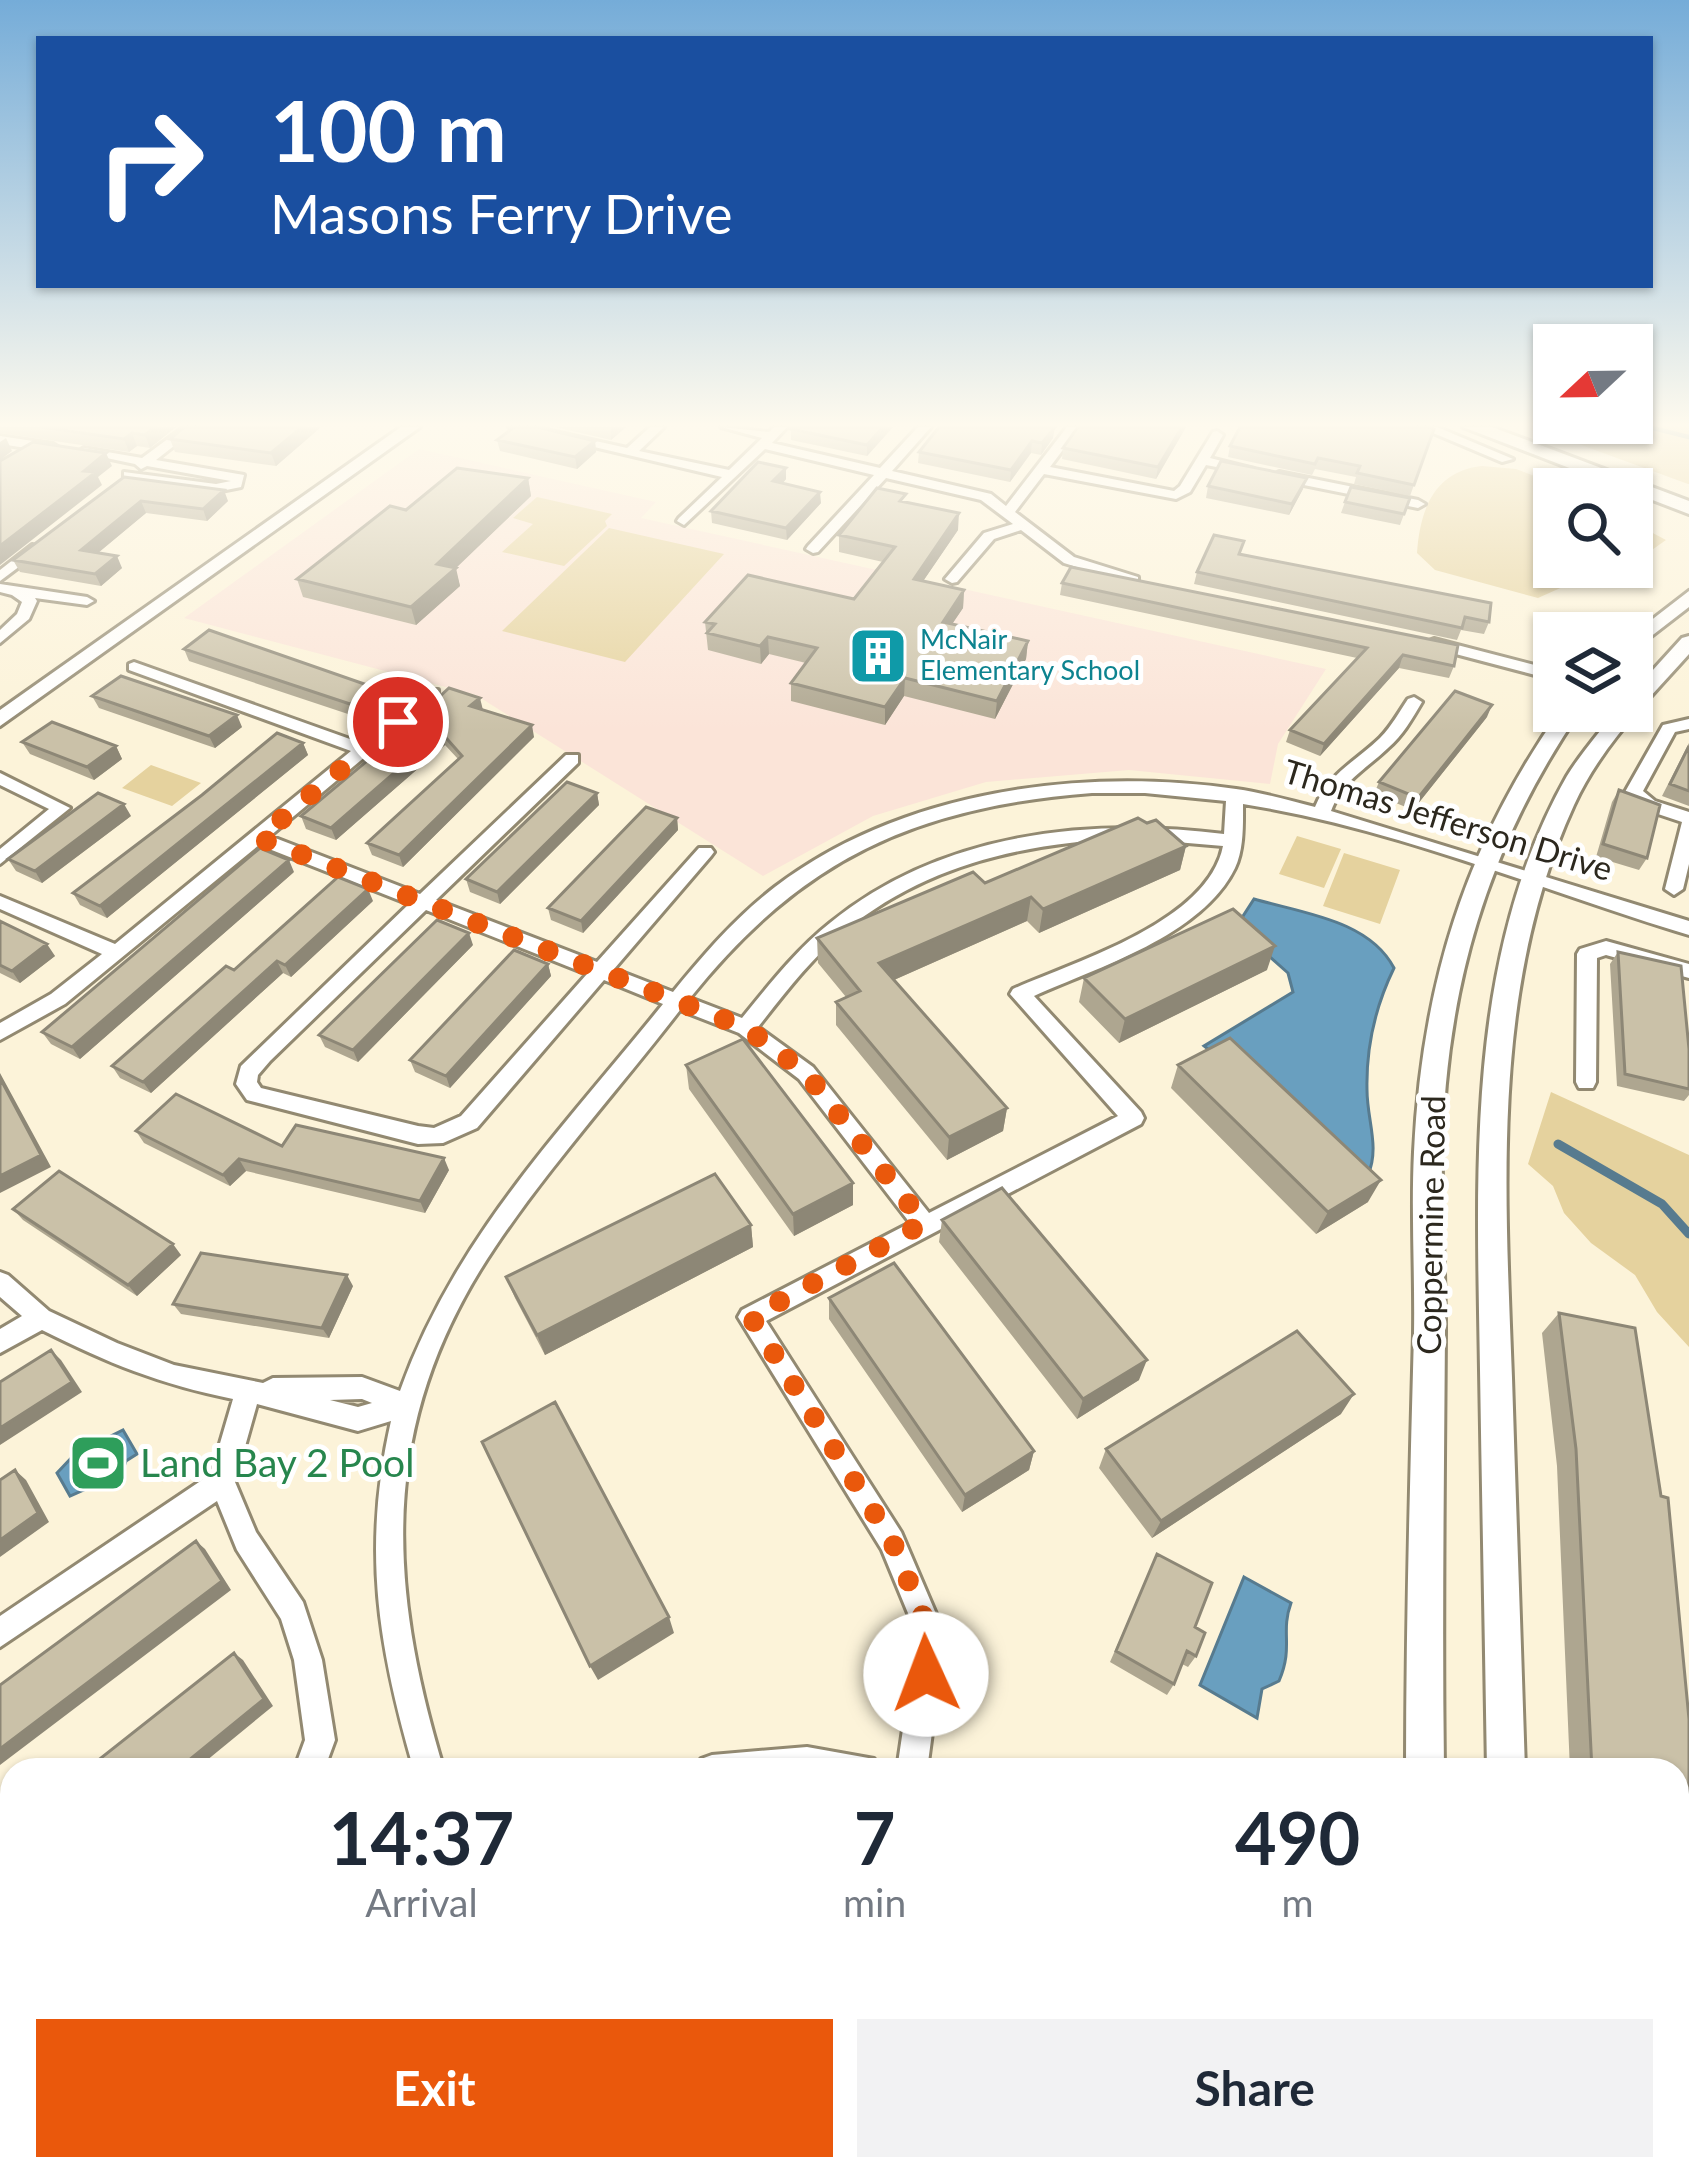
<!DOCTYPE html>
<html lang="en">
<head>
<meta charset="utf-8">
<style>
	:root { --surface:#fff; --page:#f2f2f3; --text:#1f2937; --muted:#747a83; --accent:#ea580c }
	body { margin:0; font-family:Lato,sans-serif; background:var(--page); color:var(--text); height:100vh; display:flex; flex-direction:column; font-size:45px; white-space:nowrap }
	* { box-sizing:border-box; margin:0 }
	p { font-size:39px; color:var(--muted) }
	.icon { flex:none; width:66px; height:66px; fill:none; stroke:currentColor; stroke-width:2; stroke-linecap:round; stroke-linejoin:round }
	.map { position:relative; flex:1; overflow:hidden }
	.side { position:absolute; left:0px; top:1758px; width:1689px; height:423px; display:flex; flex-direction:column; background:var(--surface); border-radius:36px 36px 0 0; box-shadow:0 3px 9px #0004 }
	.side>* { flex:none }
	.hud { position:absolute; left:36px; top:36px; width:1617px; height:252px; border-radius:0px; box-shadow:0 3px 9px #0004; background:#1a4fa0; color:#fff; overflow:hidden }
	.needle { width:78px; rotate:248deg }
	.tools { position:absolute; left:1533px; top:324px; display:grid; gap:24px }
	.tools a { display:grid; place-items:center; width:120px; height:120px; border-radius:0px; background:var(--surface); box-shadow:0 3px 9px #0004; font-size:60px }
	.pin { position:absolute; display:grid; place-items:center; width:102px; height:102px; color:#fff; margin:-51px; border:6px solid #fff; border-radius:50%; box-shadow:0 3px 12px #0007 }
	.me { position:absolute; width:132px; margin:-66px; rotate:358deg; stroke-linejoin:round; filter:drop-shadow(0 0 9px #0008) }
	.turn { display:flex; align-items:center; gap:42px; height:252px; padding:0 36px; font-size:54px }
	.turn .icon { width:156px; height:156px; stroke-width:2.5 }
	.turn b { display:block; font-size:84px; line-height:102px }
	.eta { display:flex; justify-content:space-evenly; align-items:center; height:204px; text-align:center }
	.eta b { font-size:72px; font-weight:700; line-height:84px }
	.action { display:flex; gap:24px; margin-top:auto; padding:24px 36px }
	.action a { flex:1; height:138px; border-radius:0px; background:var(--accent); color:#fff; font-size:48px; font-weight:700; line-height:138px; text-align:center }
	.action a+a { background:var(--page); color:var(--text) }
	.map>svg:first-child { display:block }
</style>
</head>
<body>
<div class="map">
<svg width="1689" height="2180" viewBox="0 0 1689 2180">
	<rect width="100%" height="100%" fill="#fcf3d9"/>
	<path fill="#fbe4d8" d="M419 449 656 502 641 518 1326 669 1278 744 1270 784 1129 770 986 782 873 816 763 876 476 695 184 618Z"/>
	<path fill="#e5d29e" d="M1532 427H1689V484H1688Z
		M1482 466 1516 469 1568 489H1554V567H1632V522L1666 540 1615 576 1576 581 1538 598 1435 570 1417 553C1420 510 1434 471 1482 466Z
		M537 497 612 514 605 521 607 526 564 566 502 552 533 524 513 518Z
		M609 528 724 554 625 662 502 631Z
		M151 765 201 783 172 806 122 788Z
		M1297 836 1341 849 1324 888 1279 874Z
		M1344 853 1400 870 1380 924 1323 906Z
		M1551 1092 1689 1155V1347L1657 1312 1635 1275 1591 1243 1564 1213 1553 1186 1528 1164Z"/>
	<path fill="#699fbf" stroke="#577b8f" stroke-width="3" d="M1254 899C1302 913 1369 920 1394 968 1375 1007 1366 1046 1367 1090 1367 1120 1380 1147 1368 1175L1204 1046 1293 992 1288 973 1236 927Z
		M123 1430 137 1454 126 1461 122 1473 70 1496 57 1473 75 1454Z
		M1244 1577 1291 1603C1280 1633 1294 1646 1279 1681L1262 1689 1257 1718 1200 1685Z"/>
	<g fill="none" stroke-linecap="round" stroke-linejoin="round">
		<path stroke="#577b8f" stroke-width="4.5" d="M1649 427 1689 437"/>
		<path stroke="#577b8f" stroke-width="9" d="M1558 1144 1662 1204 1689 1234"/>
		<defs>
			<path id="minor" d="M184 427H198L156 460 244 475 241 487 216 492 129 479 124 478V472L216 484 231 481 147 466 141 469 135 464 78 452 84 448 142 458Z
				M509 427H533L627 448 650 427H664L639 451 729 470 762 438 721 427 769 432 774 427H787L772 443 880 468 918 427H931L892 471 991 494 1006 506 1067 427H1080L1050 467 1174 491 1180 486 1213 432 1217 431 1223 435 1210 458 1254 469 1248 473 1206 465 1190 492 1176 499 1044 474 1015 512 1074 557 1138 577V583H1128L1064 563 1021 530 994 539 957 582 952 583 945 579 984 533 1013 524 981 500 886 478 818 552 813 553 806 549 808 546 874 475 765 449 684 525 677 521 679 518 722 477Z
				M1419 427H1437L1513 459 1502 462Z
				M0 436 53 444 59 448 53 452 0 444Z
				M1279 472 1418 500 1425 504 1418 508 1274 479 1272 476Z
				M32 545 44 548 0 581V570Z
				M0 584 87 597 94 601 87 605 35 598 37 601 29 619 0 643V630L17 614 22 602 12 595 0 592Z
				M1434 639 1554 670V680L1429 647V641Z
				M134 662 361 743 426 690H438V696L270 836 420 894 566 755H578V763L436 900 597 962 699 848H711L714 852 711 856 614 969 673 992C704 954 736 917 775 887 902 790 1082 767 1236 789 1260 792 1290 801 1315 807 1329 773 1355 762 1380 738 1392 726 1399 712 1408 699L1414 697 1422 702C1412 719 1403 735 1388 748 1365 770 1343 780 1331 811L1689 921V935C1541 890 1396 828 1243 804 1243 824 1244 849 1235 868 1202 936 1098 967 1034 996L1141 1112 1144 1118 1141 1124 766 1321 901 1532 945 1635 927 1770H897L917 1635 882 1550 738 1317 742 1310 910 1223 799 1079 739 1033 680 1010C619 1089 551 1164 495 1247 379 1419 386 1579 444 1770H414C378 1646 362 1549 391 1421L358 1431 257 1404 235 1482 256 1532 303 1602 322 1660 335 1740 324 1770H294L305 1740 294 1660 281 1619 237 1550 217 1501 0 1647V1616L211 1474 233 1399C159 1384 108 1363 42 1330L0 1353V1329L22 1316 0 1297V1272L8 1275 49 1311 117 1343 174 1365 263 1383 273 1378 362 1377 400 1391C456 1235 562 1130 663 1004L604 980 477 1128 443 1143 418 1144 247 1100 236 1084 241 1066 409 904 259 845 65 1004 0 1040V1023L51 994 102 954 0 909V896L115 944 351 751 129 670V664ZM1092 793H1145L1226 801 1224 834C1088 817 940 833 830 923 796 950 769 985 742 1018L690 998C802 858 915 807 1092 793ZM1129 838 1223 846C1208 922 1076 961 1013 989L1010 994 1118 1116 929 1213 813 1067 758 1027C785 993 811 958 845 931 927 864 1025 843 1129 838ZM426 910 587 974 461 1116 434 1128 418 1126 261 1088 257 1082 258 1075 270 1061ZM362 1399 372 1403 358 1407 330 1400Z
				M1689 719V729L1675 732 1643 791 1655 801 1689 812V864L1683 889 1674 895 1665 889 1682 822 1643 809 1625 792 1663 725Z
				M0 773 70 808 0 864V849L49 809 0 785Z
				M1606 941 1689 964V978L1606 955 1597 958 1596 1082 1593 1088H1579L1576 1082 1577 954 1580 949Z
				M807 1747 874 1759 878 1770H697L701 1759 712 1755Z
				M1677 1996 1689 2000V2032L1677 2028Z
				M12 2000V2036L0 2042V2005Z
				M88 2169H127L123 2180H83Z
				M318 2169H360L356 2180H313Z
				M532 2169H566L571 2180H535Z
				M658 2169H699L695 2180H653Z
				M1200 2169H1234L1239 2180H1203Z"/>
			<path id="tertiary" d="M401 427H420L0 726V710Z
				M1689 591V607L1632 651V635Z
				M1689 636V654C1647 701 1601 746 1574 805 1491 985 1505 1186 1512 1378 1516 1509 1521 1639 1525 1770H1487C1485 1637 1482 1504 1480 1370 1477 1171 1465 956 1567 776 1581 753 1600 732 1616 711H1632V693L1682 638Z
				M1560 711H1580C1486 849 1445 990 1442 1157 1441 1215 1445 1273 1445 1331 1444 1477 1442 1624 1444 1770H1406C1406 1625 1410 1479 1414 1334 1415 1273 1411 1213 1414 1152 1422 986 1464 848 1560 711Z
				M1399 2169H1443L1444 2180H1398Z
				M1495 2169H1539L1540 2180H1494Z"/>
			<path id="primary" d="M1463 427H1492L1689 501V514Z"/>
		</defs>
		<use href="#minor" stroke="#928971" stroke-width="6"/>
		<use href="#tertiary" stroke="#928971" stroke-width="6"/>
		<use href="#primary" stroke="#928971" stroke-width="6"/>
		<use href="#minor" fill="#fff" fill-rule="evenodd"/>
		<use href="#tertiary" fill="#fff" fill-rule="evenodd"/>
		<use href="#primary" fill="#fff" fill-rule="evenodd"/>
	</g>
	<path fill="#aea690" d="M0 427H176L150 448 137 446 129 452 0 433Z
		M184 427H321L276 466 175 452 170 439Z
		M555 427H626L611 440Z
		M793 427H893L867 456 791 440V429Z
		M1078 427H1186L1156 479 1062 459 1063 448Z
		M1301 429H1434L1410 496 1354 484 1356 477 1315 469 1312 475 1228 457 1230 446Z
		M1053 438 1041 455 1031 453 1010 482 918 463 919 452Z
		M497 440 595 441 596 452 577 469 500 451Z
		M786 468V479L783 483 821 503 787 540 712 523 711 511Z
		M124 477 228 501 207 521 146 513 98 553 122 568 101 586 20 572 13 560Z
		M528 478 531 496 455 568 460 586 416 625 303 597 297 579 406 510Z
		M1208 486 1303 489 1289 515 1206 498Z
		M1410 498 1400 525 1341 513 1345 502Z
		M906 502 958 530 923 581 964 590 963 608 952 624 1028 641 1026 659 995 719 904 696 885 725 791 701V683L806 663 769 654 761 664 708 650 705 622 854 599 883 562 839 552V535Z
		M1240 554 1489 622 1484 634 1461 630 1457 640 1194 584 1197 572Z
		M1062 583 1454 666 1449 678 1399 668 1320 756 1286 742 1290 730 1357 658 1060 595Z
		M184 649 377 699 354 716 189 661Z
		M92 696 242 727 215 748 99 708Z
		M482 710 534 737 403 867 372 855 367 843 458 759 445 745 336 840 306 829 301 816Z
		M1487 717 1413 810 1374 794 1379 782Z
		M22 742 116 746 122 759 94 780 30 754Z
		M303 743 308 755 107 918 80 905 73 893 202 795Z
		M1689 743V806L1662 796Z
		M1619 790 1647 858 1639 870 1596 857 1612 802Z
		M597 793 599 805 500 904 470 892 466 879Z
		M131 816 42 883 16 871 8 859Z
		M677 818 678 830 583 933 551 920 548 908Z
		M1186 846 1180 870 1039 933 1027 921 894 980 1007 1108 1003 1131 947 1160 836 1025V1002L846 997 818 963 817 938 985 883Z
		M294 872 80 1059 51 1044 42 1032Z
		M373 901 291 977 283 973 151 1093 120 1078 112 1066 234 970Z
		M0 921 55 956 20 983 0 973Z
		M473 945 358 1062 325 1047 319 1035Z
		M1618 952 1689 1049V1095L1684 1101 1617 1086 1610 964Z
		M548 964 551 976 450 1088 415 1072 410 1060Z
		M1267 970 1119 1043 1079 1002 1084 978Z
		M686 1065 853 1205 794 1236 689 1089Z
		M1178 1065 1368 1202 1316 1234 1171 1088Z
		M136 1131 282 1146 449 1170 425 1213 246 1171 230 1186 144 1143Z
		M13 1209 181 1255 137 1296 23 1220Z
		M942 1220 1139 1380 1077 1419 939 1242Z
		M751 1225 753 1247 545 1355 515 1298 506 1277Z
		M353 1286 329 1338 181 1314 173 1304Z
		M829 1298 1034 1451 1029 1470 962 1512 829 1319Z
		M1559 1313 1689 1719V1906L1677 1902V1770H1570L1557 1466 1542 1333Z
		M1341 1414 1152 1538 1099 1468 1106 1449Z
		M1157 1554 1195 1627 1196 1656 1188 1667 1182 1664 1174 1684 1167 1695 1110 1662Z
		M1002 2169H1153L1145 2180H993Z"/>
	<path fill="#8d8776" d="M155 427H176L150 448 145 435Z
		M302 427H321L276 466 271 453Z
		M611 427H626L611 440Z
		M883 427H893L867 456V445Z
		M1055 427 1053 438 1041 455 1042 443Z
		M1182 427H1186L1156 479 1158 467Z
		M132 433 137 446 129 452 124 439Z
		M6 438 12 451 0 460V442Z
		M595 441 596 452 577 469 575 457Z
		M1032 441 1031 453 1010 482 1011 470Z
		M106 453 112 466 98 477 102 485 0 565V546L84 471Z
		M786 468V479L774 493 773 481Z
		M528 478 531 496 454 570 456 568 460 586 416 625 411 607 437 564Z
		M1307 478 1303 489 1289 515 1292 504Z
		M224 490 228 501 207 521 203 509Z
		M820 492 821 503 787 540 786 528Z
		M141 501 146 513 87 562 81 550Z
		M959 513 958 530 913 596 914 579Z
		M117 556 122 568 101 586 95 574Z
		M964 590 963 608 942 639 943 622Z
		M768 637 769 654 761 664 760 646Z
		M1028 641 1026 659 995 719 997 701Z
		M1403 655 1399 668 1320 756 1324 744Z
		M905 678 904 696 885 725V707Z
		M373 687 377 699 354 716 350 704Z
		M480 698 483 710 470 706Z
		M1492 705 1487 717 1413 810 1418 798Z
		M237 715 242 727 215 748 209 736Z
		M532 725 534 737 403 867 399 855Z
		M441 732 445 745 336 840 331 828Z
		M303 743 308 755 107 918 100 906Z
		M116 746 122 759 94 780 87 767Z
		M597 793 599 805 500 904 497 892Z
		M124 804 131 816 42 883 35 871Z
		M677 818 678 830 583 933 581 921Z
		M1186 846 1180 870 1039 933 1043 909Z
		M289 860 294 872 80 1059 72 1047Z
		M368 889 373 901 291 977 285 965Z
		M1031 897 1027 921 878 987 879 963Z
		M469 933 473 945 358 1062 353 1050Z
		M47 944 55 956 20 983 12 971Z
		M1275 946 1267 970 1119 1043 1125 1019Z
		M277 961 283 973 151 1093 143 1082Z
		M548 964 551 976 450 1088 446 1076Z
		M0 1073 51 1167 0 1193Z
		M1007 1108 1003 1131 947 1160 949 1137Z
		M444 1158 449 1170 425 1213 420 1201Z
		M239 1159 246 1171 230 1186 223 1175Z
		M1381 1180 1368 1202 1316 1234 1328 1212Z
		M853 1183V1205L794 1236 793 1214Z
		M751 1225 753 1247 545 1355 537 1335Z
		M173 1244 181 1255 137 1296 128 1285Z
		M347 1275 353 1286 329 1338 322 1328Z
		M51 1350 61 1360 82 1392 0 1445V1428Z
		M1147 1360 1139 1380 1077 1419 1083 1399Z
		M1354 1394 1341 1414 1152 1538 1161 1521Z
		M1034 1451 1029 1470 962 1512 965 1495Z
		M15 1470 26 1480 49 1522 0 1557V1540Z
		M196 1541 205 1549 231 1590 0 1765V1749Z
		M669 1617 674 1633 598 1680 590 1666Z
		M234 1653 243 1660 273 1706 195 1770H177Z
		M12 1903V1918L0 1928V1913Z"/>
	<path fill="#cac1a8" stroke="#8d8776" stroke-width="3" d="M41 427H155L145 435 132 433 124 439Z
		M184 427H302L271 453 170 439Z
		M514 427H537L595 441 575 457 497 440Z
		M793 427H883L867 445 791 429Z
		M939 427H1055L1042 443 1032 441 1011 470 919 452Z
		M1078 427H1182L1158 467 1063 448Z
		M1240 427H1429L1434 429 1414 485 1357 473 1360 466 1318 458 1315 464 1230 446Z
		M33 442 106 453 84 471 96 472 0 546V461Z
		M1221 461 1307 478 1292 504 1208 486Z
		M758 462 786 468 773 481 820 492 786 528 711 511Z
		M457 468 528 478 437 564 456 568 411 607 297 579 390 506 406 510Z
		M124 477 224 490 203 509 141 501 81 550 117 556 95 574 13 560Z
		M1351 487 1410 498 1404 514 1345 502Z
		M877 488 906 494 900 501 959 513 914 579 964 590 943 622 1028 641 997 701 905 678 885 707 791 683 817 648 768 637 760 646 707 633 715 624 705 622 748 575 854 599 895 547 839 535Z
		M1214 535 1244 541 1239 554 1491 603 1489 622 1465 617 1462 628 1197 572Z
		M1071 567 1458 645 1454 666 1403 655 1324 744 1290 730 1367 648 1062 583Z
		M209 630 373 687 350 704 184 649Z
		M121 676 237 715 209 736 92 696Z
		M449 688 480 698 470 706 532 725 399 855 367 843 462 756 441 732 331 828 301 816 397 736Z
		M1455 691 1492 705 1418 798 1379 782Z
		M52 722 116 746 87 767 22 742Z
		M277 733 303 743 100 906 73 893 202 795Z
		M1689 746V791L1670 784Z
		M567 782 597 793 497 892 466 879Z
		M1619 790 1660 805 1647 858 1603 844Z
		M98 793 124 804 35 871 8 859Z
		M646 807 677 818 581 921 548 908Z
		M1138 818 1147 823 1156 820 1186 846 1043 909 1031 897 879 963 1007 1108 949 1137 836 1002 860 991 817 938 973 872 985 883Z
		M260 848 289 860 72 1047 42 1032Z
		M338 877 368 889 285 965 277 961 143 1082 112 1066 226 966 234 970Z
		M1233 909 1275 946 1125 1019 1084 978Z
		M437 920 469 933 353 1050 319 1035Z
		M0 921 47 944 12 971 0 965Z
		M514 950 548 964 446 1076 410 1060Z
		M1618 952 1681 966 1689 1049V1089L1625 1074Z
		M1230 1038 1381 1180 1328 1212 1178 1065Z
		M743 1039 853 1183 793 1214 686 1065Z
		M0 1078 41 1155 0 1176Z
		M176 1094 282 1146 296 1125 444 1158 420 1201 239 1159 223 1175 136 1131Z
		M59 1171 173 1244 128 1285 13 1209Z
		M715 1174 751 1225 537 1335 506 1277Z
		M1002 1188 1147 1360 1083 1399 942 1220Z
		M201 1253 347 1275 322 1328 173 1304Z
		M894 1263 1034 1451 965 1495 829 1298Z
		M1559 1313 1635 1328 1661 1496 1668 1498 1689 1719V1889L1677 1885V1770H1592L1576 1449Z
		M1297 1331 1354 1394 1161 1521 1106 1449Z
		M51 1350 72 1382 0 1428V1382Z
		M555 1402 669 1617 590 1666 482 1442Z
		M15 1470 38 1513 0 1540V1480Z
		M196 1541 222 1581 0 1749V1685Z
		M1157 1554 1212 1583 1195 1627 1205 1633 1196 1656 1187 1651 1174 1684 1116 1651Z
		M234 1653 264 1699 177 1770H95L92 1765Z
		M12 1827V1903L0 1913V1836Z
		M780 2169H914L905 2180H770Z
		M1012 2169H1153L1145 2180H1003Z"/>
	<linearGradient id="sky" x2="0" y2="1"><stop stop-color="#75acd8"/><stop offset="0.58" stop-color="#fefaee"/><stop offset="1" stop-color="#fefaee" stop-opacity="0"/></linearGradient>
	<rect width="1689" height="732" fill="url(#sky)"/>
	<g fill="none" stroke-linecap="round" stroke-linejoin="round">
		<path stroke="#ea580c" stroke-width="21" stroke-dasharray="0 37.8" d="M398 722 259 838 746 1028 806 1073 924 1223 751 1317 892 1541 931 1636 926 1674"/>
	</g>
	<defs>
		<symbol id="building-square" viewBox="-11 -11 22 22"><rect x="-9" y="-9" width="18" height="18" rx="4" fill="#0f9aa8" stroke="#fff"/><path d="M-4-6H4V6H1V3H-1V6H-4ZM-2.5-4.3h1.7v1.8h-1.7ZM.8-4.3h1.7v1.8H.8ZM-2.5-1h1.7V.8h-1.7ZM.8-1h1.7V.8H.8Z" fill="#fff"/></symbol>
		<symbol id="stadium-square" viewBox="-11 -11 22 22"><rect x="-9" y="-9" width="18" height="18" rx="4" fill="#2e9e5b" stroke="#fff"/><path d="M0-5a6.5 5 0 1 0 0 10a6.5 5 0 1 0 0-10ZM-3.5-1.8h7v3.6h-7Z" fill="#fff"/></symbol>
	</defs>
	<g fill-rule="evenodd">
		<use href="#building-square" x="845" y="623" width="66" height="66"/>
		<use href="#stadium-square" x="65" y="1430" width="66" height="66"/>
	</g>
	<g text-anchor="middle" stroke-width="10" stroke-linejoin="round" paint-order="stroke">
		<g font-size="27" fill="#0d838f" stroke="#fff" text-anchor="start">
			<text x="920" y="649">McNair<tspan x="920" dy="31">Elementary School</tspan></text>
		</g>
		<g font-size="33" fill="#2c281e" stroke="#fff">
			<text transform="translate(1448 820) rotate(17)" y="12">Thomas Jefferson Drive</text>
			<text transform="translate(1431 1225) rotate(-89)" y="12">Coppermine Road</text>
		</g>
		<g font-size="39" fill="#27864d" stroke="#fff" text-anchor="start">
			<text x="140" y="1477">Land Bay 2 Pool</text>
		</g>
	</g>
</svg>
<div class="tools">
<a><svg class="needle" viewBox="-14 -14 28 28"><path d="M0-13l5 13h-10z" fill="#e53935"/><path d="M0 13l5-13h-10z" fill="#747a83"/></svg></a>
<a><svg class="icon" aria-label="search" viewBox="0 0 24 24"><circle cx="10" cy="10" r="6"/><path d="M15 15l6 6"/></svg></a>
<a><svg class="icon" aria-label="layers" viewBox="0 0 24 24"><path d="M12 4l9 5-9 5-9-5zM3 14l9 5 9-5"/></svg></a>
</div>
<div class="pin" style="left:398px;top:722px;background:#d93025"><svg class="icon" aria-label="arrive" viewBox="0 0 24 24"><path d="M6 21V4h12l-3 4 3 4H6"/></svg></div>
<svg class="me" style="left:926px;top:1674px" viewBox="-20 -20 40 40"><circle r="19" fill="#fff"/><path d="M0-13L10 11 0 6-10 11z" fill="#ea580c"/></svg>
<div class="hud">
<div class="turn"><svg class="icon" aria-label="right" viewBox="0 0 24 24"><path d="M7 20v-9h11M14 6l5 5-5 5"/></svg><div><b>100 m</b>Masons Ferry Drive</div></div>
</div>
<section class="side">
<div class="eta">
<div><b>14:37</b><p>Arrival</p></div>
<div><b>7</b><p>min</p></div>
<div><b>490</b><p>m</p></div>
</div>
<div class="action"><a>Exit</a><a>Share</a></div>
</section>
</div>
</body>
</html>
